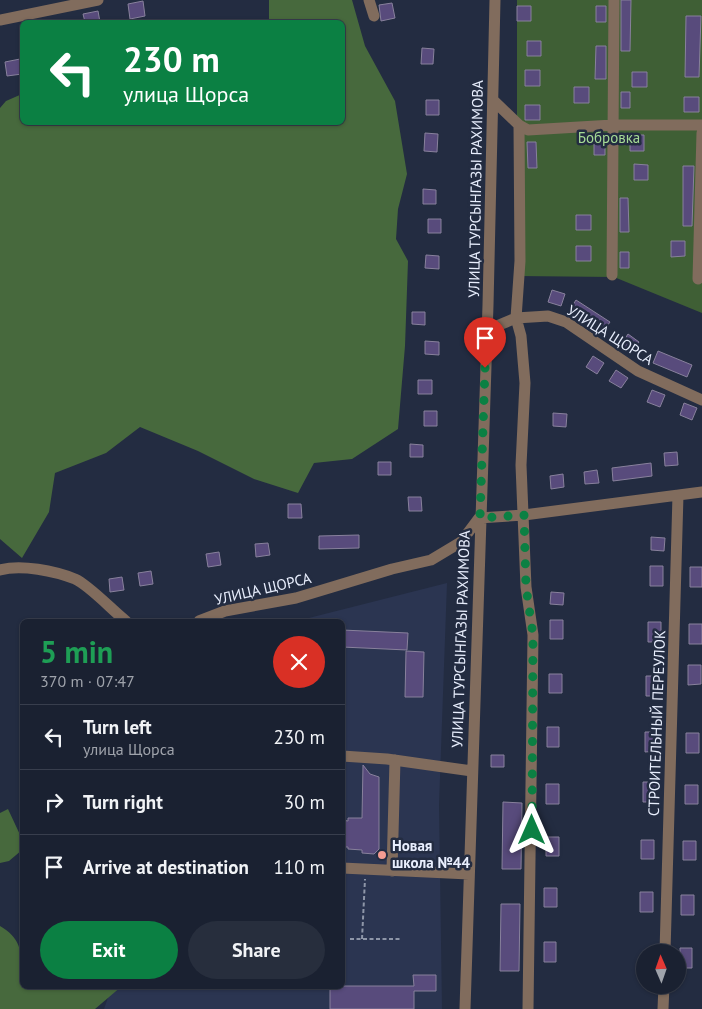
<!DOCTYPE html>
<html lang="en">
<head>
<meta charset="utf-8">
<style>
	:root { --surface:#1a2131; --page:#272e3d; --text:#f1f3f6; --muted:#9fa3ab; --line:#383e4d; --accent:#0b8043 }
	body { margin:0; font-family:"PT Sans",sans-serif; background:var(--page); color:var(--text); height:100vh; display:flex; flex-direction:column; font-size:19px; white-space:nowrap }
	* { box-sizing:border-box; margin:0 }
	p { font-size:16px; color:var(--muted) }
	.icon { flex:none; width:28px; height:28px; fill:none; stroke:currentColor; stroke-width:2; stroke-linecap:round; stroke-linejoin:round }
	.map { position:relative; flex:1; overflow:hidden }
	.details { position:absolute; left:20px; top:619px; width:325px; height:370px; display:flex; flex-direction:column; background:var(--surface); border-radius:8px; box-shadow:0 1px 4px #0004,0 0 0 1px var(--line) }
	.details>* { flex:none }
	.banner { position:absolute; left:20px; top:20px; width:325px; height:105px; border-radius:8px; box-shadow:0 1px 4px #0004,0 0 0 1px var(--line); background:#0b8043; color:#fff; overflow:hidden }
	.needle { width:32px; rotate:358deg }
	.fabs { position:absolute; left:636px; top:944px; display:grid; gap:10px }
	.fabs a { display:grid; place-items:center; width:50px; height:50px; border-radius:50%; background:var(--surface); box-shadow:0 1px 4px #0004,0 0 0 1px var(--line); font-size:25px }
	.pin { position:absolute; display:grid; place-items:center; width:42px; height:42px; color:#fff; margin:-51px -21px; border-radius:50% 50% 50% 0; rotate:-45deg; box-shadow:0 0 5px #0007 }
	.pin .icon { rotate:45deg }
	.me { position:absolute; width:55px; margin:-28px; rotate:0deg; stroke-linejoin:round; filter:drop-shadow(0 0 4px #0008) }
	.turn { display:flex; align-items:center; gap:18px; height:105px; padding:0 20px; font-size:22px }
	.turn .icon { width:65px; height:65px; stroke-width:2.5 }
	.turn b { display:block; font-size:35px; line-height:42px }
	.round { display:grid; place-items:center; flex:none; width:52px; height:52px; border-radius:26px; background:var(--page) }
	.headline { display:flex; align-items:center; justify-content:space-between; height:85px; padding:0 20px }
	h1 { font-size:30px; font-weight:700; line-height:38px; color:#1e9e55 }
	.button { display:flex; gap:10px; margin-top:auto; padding:10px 20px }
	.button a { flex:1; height:58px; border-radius:30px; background:var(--accent); color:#fff; font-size:20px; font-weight:700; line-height:58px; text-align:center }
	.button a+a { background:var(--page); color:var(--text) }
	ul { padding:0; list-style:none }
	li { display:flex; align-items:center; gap:15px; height:65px; padding:0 20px; border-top:1px solid var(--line) }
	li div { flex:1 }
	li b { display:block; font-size:19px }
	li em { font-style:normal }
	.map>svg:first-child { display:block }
</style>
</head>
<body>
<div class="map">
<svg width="702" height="1009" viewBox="0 0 702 1009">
	<rect width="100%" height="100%" fill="#232c41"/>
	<path fill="#2b3551" d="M447 583 439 805 442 1009H104L112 986H342V621H297Z"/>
	<path fill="#3f5f35" d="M517 0H702V313L614 277 517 276Z"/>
	<path fill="#47693d" d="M269 0H352L365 46 395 101 407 174 398 209 396 239 408 261 405 346 398 429 352 459 314 463 298 493 254 479 198 451 140 427 106 453 55 473 49 512 22 558 0 539V108L6 101 22 94V122H342V22H269Z
		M8 809 22 839V850L9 861 0 863V813Z
		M0 926C25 940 22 960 22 986H122L95 1009H0Z"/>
	<path fill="#584b7c" stroke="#88819c" d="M621 0H631L630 51H621Z
		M143 1 145 16 130 19 128 4Z
		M392 3 395 18 381 21 379 5Z
		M517 6H531V21H517Z
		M596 6H606V22H596Z
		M98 11 100 22H85L83 14Z
		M686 16H701L699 77H685Z
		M527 41H541V56H527Z
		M596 46H606V79H595Z
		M422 48 434 49 433 64H421Z
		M20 59 22 74 7 76 5 62Z
		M525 70H540V86H525Z
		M632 72H647V87H632Z
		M574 87H589V103H574Z
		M621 92H630V108H621Z
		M684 97H699V112H684Z
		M426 100H439V115H426Z
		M525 105H540V120H525Z
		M425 133 438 134 437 152 424 151Z
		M630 135H644V151H630Z
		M594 139H605V155H594Z
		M527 142H536L537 168H528Z
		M634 164 648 165V180H634Z
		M683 166H694L692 226H683Z
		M423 189 436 190V204H423Z
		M620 198H628L629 232H620Z
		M576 215H591V230H576Z
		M428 219H441V233H428Z
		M671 241H685V256L671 257Z
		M576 246H591V261H576Z
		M620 252H629V268H620Z
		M426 255 439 256V269L425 268Z
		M552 290 565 294 561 306 548 302Z
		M576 300 610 322 603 332 569 311Z
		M412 312H425V325L412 324Z
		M628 334 639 342 632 352 621 345Z
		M425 341 439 342V355L425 354Z
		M658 351 692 365 687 377 653 363Z
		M593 356 604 363 597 374 586 367Z
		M616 370 628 378 621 388 609 381Z
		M418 380H432V394H418Z
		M652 390 665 395 660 407 647 402Z
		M684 403 697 408 692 420 680 415Z
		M424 411H437V426H424Z
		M553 413 567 414 566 427 553 426Z
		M410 444 423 445V457H410Z
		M677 452 678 465 665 466 664 453Z
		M378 462H391V475H378Z
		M651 463 652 476 613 481 612 468Z
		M597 470 599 483 585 484 584 472Z
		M563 474 564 487 551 489 550 476Z
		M408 497H421L422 511H409Z
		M288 504H301L302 518H288Z
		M359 535V548L319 549V536Z
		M651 537 665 538 664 551 651 550Z
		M268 543 270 555 256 557 255 544Z
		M219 552 221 565 208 567 206 554Z
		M650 566H663V586H650Z
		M690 567H702V587H690Z
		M151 571 153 584 140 586 138 573Z
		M122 577 124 590 110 592 109 579Z
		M551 592 564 593 563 605 550 604Z
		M550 620H563V639H550Z
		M648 622H661V642H648Z
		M689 624H702V644H689Z
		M342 630 408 633 407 650 342 647Z
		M406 651 424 652 423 697H405Z
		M688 665H701V684L688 685Z
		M549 674H562V693H549Z
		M646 676H659V696H646Z
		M547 727H559V747H547Z
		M645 732H658V751L645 752Z
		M686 733H699V753H686Z
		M491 755H504V767H491Z
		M363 765 370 774 379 777V849L374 854 362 853V850L348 849V847H342V820L348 821V818H362Z
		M643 782H656V802H643Z
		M546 784H559V804H546Z
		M685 785H698V804H685Z
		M503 802 522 803 521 869H502Z
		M546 837H559V856H546Z
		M641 840H654V859H641Z
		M683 841H696V860H683Z
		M544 888H557V907H544Z
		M640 892H653V912H640Z
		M681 895H694V915H681Z
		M501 904H520L519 971H500Z
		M544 942H556V962H544Z
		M680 948H692V968H680Z
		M413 975H436V991H414V1009H330V986H414Z"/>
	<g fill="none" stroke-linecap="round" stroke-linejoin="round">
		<path stroke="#8e96a8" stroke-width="2" stroke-dasharray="4 2.5" stroke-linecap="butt" d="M350 939H400
			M362 939 365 879"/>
		<path stroke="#816c5d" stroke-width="11" d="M369 0 374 16
			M0 20 98 0
			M493 100 519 125 528 130 613 125H702
			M519 125 520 261 516 318 521 336 525 383 521 465 526 587 533 635 528 1009
			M612 275 614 0
			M698 279 702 133
			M487 330 516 318 548 316 566 322 638 371 702 400
			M0 570C21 564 55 571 75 579 89 585 113 611 126 621
			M199 621 225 611 296 598 392 569 431 560 461 542 479 518 524 515 702 492
			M342 756 387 759 472 771
			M342 868 469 874
			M392 871 395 760
			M665 952 678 495
			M465 1009 488 305 495 0
			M663 1009 664 985"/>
	</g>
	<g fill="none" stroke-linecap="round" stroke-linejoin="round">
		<path stroke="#0b8043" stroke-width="9" stroke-dasharray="0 16.2" d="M485 368 480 518 524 515 526 587 533 635 532 830"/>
	</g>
	<circle fill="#f59c92" stroke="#232c41" stroke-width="2" cx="382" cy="855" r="5"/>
	<g text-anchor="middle" stroke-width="5" stroke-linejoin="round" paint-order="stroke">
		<g font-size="15" fill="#a5da95" stroke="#232c41">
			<text x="609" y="143">Бобровка</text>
		</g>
		<g font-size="15" fill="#e8eefd" stroke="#232c41">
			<text transform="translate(476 189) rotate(-89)" y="5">УЛИЦА ТУРСЫНГАЗЫ РАХИМОВА</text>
			<text transform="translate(610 335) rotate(32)" y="5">УЛИЦА ЩОРСА</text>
			<text transform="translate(263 589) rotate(-13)" y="5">УЛИЦА ЩОРСА</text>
			<text transform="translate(461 639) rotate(-88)" y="5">УЛИЦА ТУРСЫНГАЗЫ РАХИМОВА</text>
			<text transform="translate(657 723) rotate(-88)" y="5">СТРОИТЕЛЬНЫЙ ПЕРЕУЛОК</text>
		</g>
		<g font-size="15" font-weight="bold" fill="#e8eefd" stroke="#232c41" text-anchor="start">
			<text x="392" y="851">Новая<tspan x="392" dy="17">школа №44</tspan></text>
		</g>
	</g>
</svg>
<div class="fabs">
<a><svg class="needle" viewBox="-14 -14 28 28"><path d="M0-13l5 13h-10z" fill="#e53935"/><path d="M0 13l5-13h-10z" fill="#9fa3ab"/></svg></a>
</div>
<div class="pin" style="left:485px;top:368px;background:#d93025"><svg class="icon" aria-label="arrive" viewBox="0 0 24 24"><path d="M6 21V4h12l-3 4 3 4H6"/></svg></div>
<svg class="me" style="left:532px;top:830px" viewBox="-20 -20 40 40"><path d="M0-17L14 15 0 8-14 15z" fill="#0b8043" stroke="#fff" stroke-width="4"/></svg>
<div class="banner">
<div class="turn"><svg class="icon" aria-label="left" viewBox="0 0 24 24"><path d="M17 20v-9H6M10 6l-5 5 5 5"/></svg><div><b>230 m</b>улица Щорса</div></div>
</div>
<section class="details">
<div class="headline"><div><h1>5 min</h1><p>370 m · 07:47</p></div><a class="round" style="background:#d93025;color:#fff"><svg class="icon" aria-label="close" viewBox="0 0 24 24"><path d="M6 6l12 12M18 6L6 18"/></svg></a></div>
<ul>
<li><svg class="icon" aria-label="left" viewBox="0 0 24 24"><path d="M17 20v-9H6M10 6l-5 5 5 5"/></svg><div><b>Turn left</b><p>улица Щорса</p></div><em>230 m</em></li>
<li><svg class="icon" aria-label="right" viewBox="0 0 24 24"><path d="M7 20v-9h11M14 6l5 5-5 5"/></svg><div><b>Turn right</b></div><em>30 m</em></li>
<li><svg class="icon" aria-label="arrive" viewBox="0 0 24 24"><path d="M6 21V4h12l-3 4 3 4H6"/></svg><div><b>Arrive at destination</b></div><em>110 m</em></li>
</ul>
<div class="button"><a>Exit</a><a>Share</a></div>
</section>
</div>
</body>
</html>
